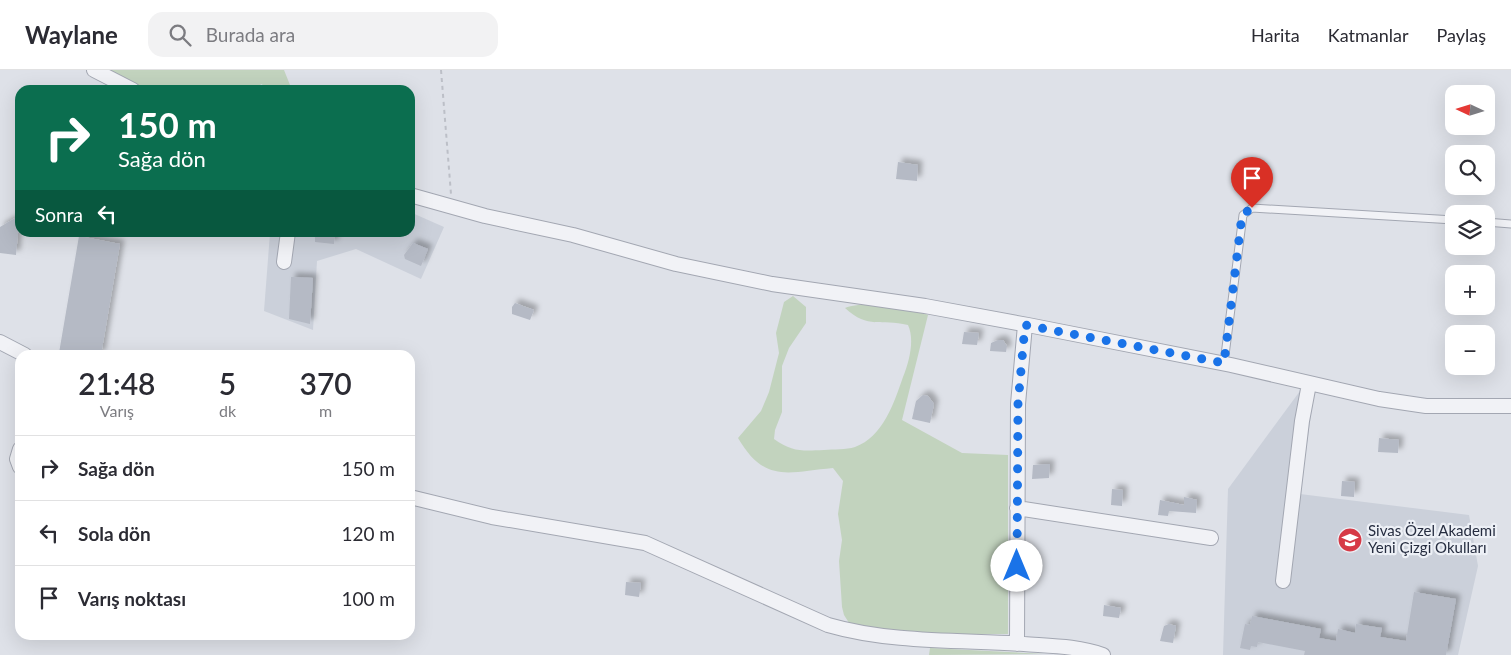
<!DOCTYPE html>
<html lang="tr">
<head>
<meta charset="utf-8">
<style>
	:root { --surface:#fff; --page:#f2f2f3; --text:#2b2b33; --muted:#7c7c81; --line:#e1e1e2 }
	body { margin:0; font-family:Lato,sans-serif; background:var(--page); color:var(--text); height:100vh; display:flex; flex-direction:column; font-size:19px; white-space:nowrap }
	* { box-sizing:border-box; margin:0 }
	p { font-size:16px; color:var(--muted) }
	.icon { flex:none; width:28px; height:28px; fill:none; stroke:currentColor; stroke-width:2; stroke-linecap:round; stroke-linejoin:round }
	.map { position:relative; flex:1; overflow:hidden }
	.sheet { position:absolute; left:15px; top:280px; width:400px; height:290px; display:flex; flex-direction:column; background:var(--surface); border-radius:15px; box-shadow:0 5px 20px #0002 }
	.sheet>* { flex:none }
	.guide { position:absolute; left:15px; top:15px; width:400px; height:152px; border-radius:15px; box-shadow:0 5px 20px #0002; background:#0b6e4f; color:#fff; overflow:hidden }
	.needle { width:32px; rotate:274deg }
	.buttons { position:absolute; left:1445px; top:15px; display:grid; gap:10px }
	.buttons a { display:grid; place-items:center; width:50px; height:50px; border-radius:10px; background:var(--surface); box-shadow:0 5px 20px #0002; font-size:25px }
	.pin { position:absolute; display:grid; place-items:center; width:42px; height:42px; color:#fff; margin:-51px -21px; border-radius:50% 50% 50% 0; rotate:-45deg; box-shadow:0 0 5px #0007 }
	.pin .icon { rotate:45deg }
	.me { position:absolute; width:55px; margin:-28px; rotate:0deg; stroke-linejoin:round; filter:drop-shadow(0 0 4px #0008) }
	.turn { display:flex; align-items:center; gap:18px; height:105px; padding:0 20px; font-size:22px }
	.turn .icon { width:65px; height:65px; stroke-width:2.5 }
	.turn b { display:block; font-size:35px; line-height:42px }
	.then { display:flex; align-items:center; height:48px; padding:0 20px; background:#0003; gap:10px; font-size:19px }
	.eta { display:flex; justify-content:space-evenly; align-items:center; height:85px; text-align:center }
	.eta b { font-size:30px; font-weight:600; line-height:35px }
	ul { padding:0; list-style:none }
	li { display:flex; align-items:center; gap:15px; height:65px; padding:0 20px; border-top:1px solid var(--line) }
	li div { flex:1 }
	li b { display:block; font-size:19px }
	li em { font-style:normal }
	header { display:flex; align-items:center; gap:30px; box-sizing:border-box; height:70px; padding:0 25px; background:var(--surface); border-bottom:1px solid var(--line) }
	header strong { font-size:24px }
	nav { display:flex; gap:28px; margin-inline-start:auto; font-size:18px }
	.search { width:350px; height:45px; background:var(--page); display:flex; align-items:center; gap:12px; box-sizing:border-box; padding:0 18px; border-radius:15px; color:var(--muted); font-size:19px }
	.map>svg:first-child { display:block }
</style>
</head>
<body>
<header>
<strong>Waylane</strong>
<div class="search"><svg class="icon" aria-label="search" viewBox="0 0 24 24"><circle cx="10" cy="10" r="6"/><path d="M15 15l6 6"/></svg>Burada ara</div>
<nav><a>Harita</a><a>Katmanlar</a><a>Paylaş</a></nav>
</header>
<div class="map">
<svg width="1511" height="585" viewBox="0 0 1511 585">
	<defs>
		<filter id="shadow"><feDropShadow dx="4.5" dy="-4.5" stdDeviation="2.5" flood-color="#0004"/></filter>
	</defs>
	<rect width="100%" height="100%" fill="#dee1e8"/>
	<path fill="#cbd0da" d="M410 142 444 157 421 209 356 179 317 191 313 260 264 241 270 163 410 162Z
		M1300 321 1314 323 1300 424 1469 445 1478 496 1458 585H1223L1228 419Z"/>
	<path fill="#c2d3be" d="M102 0H284L292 20H273L261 14 257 20H141Z
		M793 226 806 237V253L789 278 782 296V342L775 360 774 369C792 382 802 381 824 380 834 379 846 380 855 377 883 367 894 333 903 307 909 292 915 270 908 255 880 248 869 260 845 238 865 230 908 236 928 245L902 350 962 383 1008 385V564H944L859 558 851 556 844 545 842 537 839 491 842 470 838 444 843 411 833 398C788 402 765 414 738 368L761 341 769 322 779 283 776 263 784 232Z
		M930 578 1045 584 929 585Z"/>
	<path fill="#b5bac5" filter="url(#shadow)" d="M898 92 918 95 917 111 896 109Z
		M15 148 19 152 16 185 0 183V157Z
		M315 162H335L334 174 315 172Z
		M79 166 120 174 101 285 59 283Z
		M413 173 428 179 421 196 405 189 404 185Z
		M291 207 313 208 310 254 289 249Z
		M515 233 534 240 530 250 512 244V237Z
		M964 262 979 263 977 275 962 274Z
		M998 270H1003L1007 276 1006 282 990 281 991 273Z
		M923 325 928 326 934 334 930 353 912 349 916 331Z
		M1379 368 1399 370 1398 383 1378 382Z
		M1050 394 1049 408 1032 409 1033 395Z
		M1342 411 1355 412 1354 427 1341 426Z
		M1112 419 1123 420 1122 436 1111 435Z
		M1184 427 1197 430 1196 443 1169 441 1168 446 1158 445 1160 430 1184 435Z
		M626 512 641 513 639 527 625 525Z
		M1414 522 1456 529 1446 585H1304L1305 581 1258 572 1257 577 1251 576 1250 580 1240 578 1245 554 1250 555 1252 546 1321 559 1319 568 1336 571 1338 559 1355 563 1356 554 1382 558 1380 567 1406 571Z
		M1104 535 1121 538 1119 548 1103 546Z
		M1169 554 1176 556 1173 573 1160 571 1164 556Z"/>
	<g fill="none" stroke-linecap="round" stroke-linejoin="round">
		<defs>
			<path id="lane" d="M1486 152 1511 154
				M1224 293 1243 145 1252 138 1454 150"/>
			<path id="street" d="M94 0 133 20
				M410 125 485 146 573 165 676 194 772 214 925 236 1028 255 1231 295 1379 329 1426 336H1511
				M284 192 288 162
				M0 272 25 285
				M20 379 17 389 20 397
				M410 427 492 447 645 473 828 555C890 573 960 570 1024 574 1051 576 1078 576 1103 585
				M1017 438 1211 468
				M1283 511 1302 351 1309 314
				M1017 574 1018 334 1025 255"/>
		</defs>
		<use href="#lane" stroke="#a3a7b2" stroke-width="9"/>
		<use href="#street" stroke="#a3a7b2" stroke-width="16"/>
		<path stroke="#bcbfc7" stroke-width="2" stroke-dasharray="4 4" stroke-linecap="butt" d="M441 0 451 124"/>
		<use href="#lane" stroke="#f1f2f6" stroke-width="7"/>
		<use href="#street" stroke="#f1f2f6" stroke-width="14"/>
	</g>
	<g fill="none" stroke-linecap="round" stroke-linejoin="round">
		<path stroke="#1a73e8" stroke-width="9" stroke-dasharray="0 16.2" d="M1017 496 1018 334 1025 255 1224 293 1242 145 1252 138"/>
	</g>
	<defs>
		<symbol id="school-disc" viewBox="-11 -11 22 22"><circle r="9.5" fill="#d63a46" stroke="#edf0f6"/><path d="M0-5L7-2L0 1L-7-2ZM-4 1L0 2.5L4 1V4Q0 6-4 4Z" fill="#fff"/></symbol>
	</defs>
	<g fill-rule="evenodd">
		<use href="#school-disc" x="1336" y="456" width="28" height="28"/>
	</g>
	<g text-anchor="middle" stroke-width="4.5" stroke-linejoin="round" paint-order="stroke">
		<g font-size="15" fill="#262d40" stroke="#edf0f6" text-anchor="start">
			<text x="1368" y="466">Sivas Özel Akademi<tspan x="1368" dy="17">Yeni Çizgi Okulları</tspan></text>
		</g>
	</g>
</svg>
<div class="buttons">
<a><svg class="needle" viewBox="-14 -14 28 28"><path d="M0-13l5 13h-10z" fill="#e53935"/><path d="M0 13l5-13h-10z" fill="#7c7c81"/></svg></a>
<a><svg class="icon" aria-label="search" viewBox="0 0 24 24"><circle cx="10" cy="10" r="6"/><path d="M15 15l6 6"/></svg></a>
<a><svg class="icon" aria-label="layers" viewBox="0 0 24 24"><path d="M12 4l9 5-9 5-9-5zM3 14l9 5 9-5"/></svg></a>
<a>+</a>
<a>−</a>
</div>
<div class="pin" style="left:1252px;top:138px;background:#d93025"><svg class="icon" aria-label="arrive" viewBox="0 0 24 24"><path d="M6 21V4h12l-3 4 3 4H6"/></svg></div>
<svg class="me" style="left:1017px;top:496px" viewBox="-20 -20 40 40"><circle r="19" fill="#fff"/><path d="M0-13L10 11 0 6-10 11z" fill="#1a73e8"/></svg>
<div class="guide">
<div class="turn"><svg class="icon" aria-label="right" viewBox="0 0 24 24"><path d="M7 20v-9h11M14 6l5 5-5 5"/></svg><div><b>150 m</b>Sağa dön</div></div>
<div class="then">Sonra<svg class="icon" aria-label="left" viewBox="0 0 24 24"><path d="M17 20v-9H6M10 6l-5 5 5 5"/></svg></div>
</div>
<section class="sheet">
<div class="eta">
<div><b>21:48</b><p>Varış</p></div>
<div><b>5</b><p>dk</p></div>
<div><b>370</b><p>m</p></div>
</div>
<ul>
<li><svg class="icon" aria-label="right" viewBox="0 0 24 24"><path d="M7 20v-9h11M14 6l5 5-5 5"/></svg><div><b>Sağa dön</b></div><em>150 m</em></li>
<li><svg class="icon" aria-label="left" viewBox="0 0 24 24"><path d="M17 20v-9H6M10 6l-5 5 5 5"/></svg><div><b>Sola dön</b></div><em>120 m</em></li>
<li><svg class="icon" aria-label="arrive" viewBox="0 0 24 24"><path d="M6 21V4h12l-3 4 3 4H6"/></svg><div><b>Varış noktası</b></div><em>100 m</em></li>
</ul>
</section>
</div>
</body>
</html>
